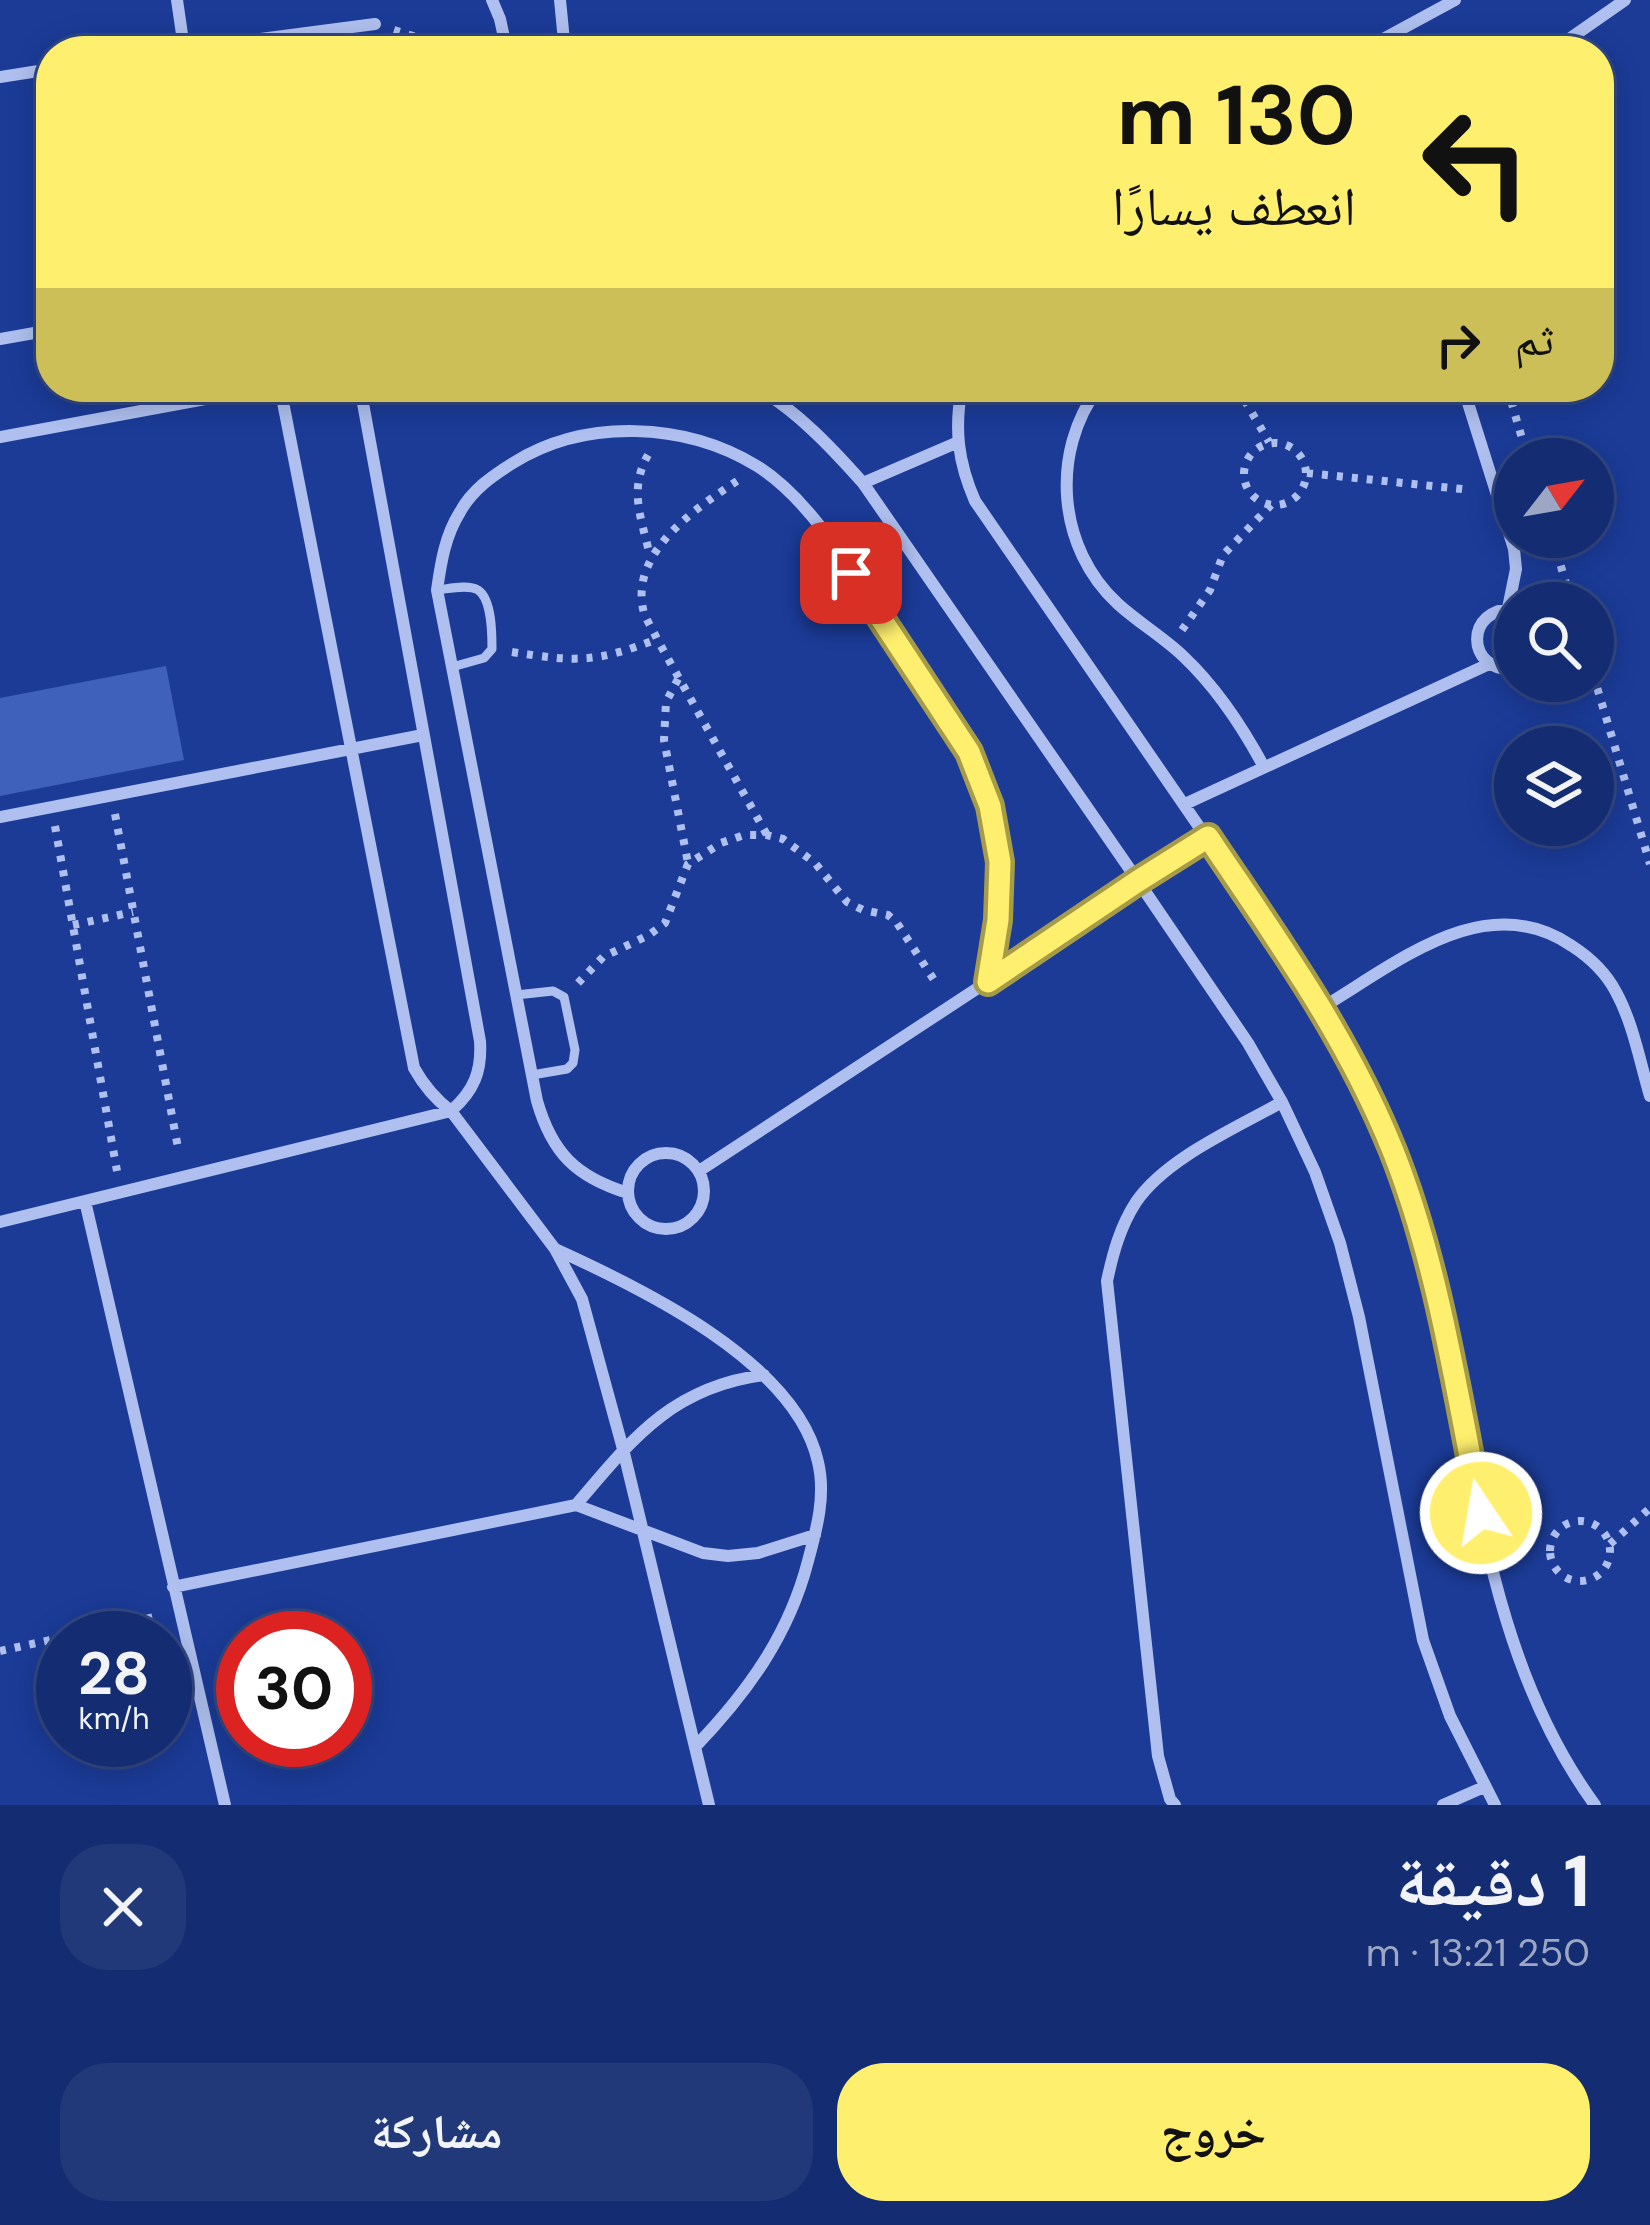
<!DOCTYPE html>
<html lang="ar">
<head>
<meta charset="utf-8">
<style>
	:root { --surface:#142c71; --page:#213879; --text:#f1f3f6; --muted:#9da7c3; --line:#334884; --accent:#ffef6e }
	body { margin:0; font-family:"DM Sans","Noto Naskh Arabic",sans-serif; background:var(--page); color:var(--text); direction:rtl; height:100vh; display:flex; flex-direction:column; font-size:45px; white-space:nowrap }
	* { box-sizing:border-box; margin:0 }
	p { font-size:39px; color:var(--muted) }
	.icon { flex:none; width:66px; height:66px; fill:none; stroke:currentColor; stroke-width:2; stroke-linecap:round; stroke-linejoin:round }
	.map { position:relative; height:1805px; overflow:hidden; direction:ltr }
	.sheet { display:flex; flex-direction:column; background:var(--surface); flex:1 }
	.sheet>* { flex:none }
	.hud { position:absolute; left:36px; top:36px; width:1578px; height:366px; border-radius:48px; box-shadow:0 6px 30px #0003,0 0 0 3px var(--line); direction:rtl; background:#ffef6e; color:#111; overflow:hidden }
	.needle { width:78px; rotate:59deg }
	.buttons { position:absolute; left:1494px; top:438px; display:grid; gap:24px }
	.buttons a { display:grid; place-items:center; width:120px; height:120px; border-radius:50%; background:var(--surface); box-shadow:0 6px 30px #0003,0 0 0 3px var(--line); font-size:60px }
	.speed { position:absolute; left:36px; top:1611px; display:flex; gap:24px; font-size:60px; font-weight:700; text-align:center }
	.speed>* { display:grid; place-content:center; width:156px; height:156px; border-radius:50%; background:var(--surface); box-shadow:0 6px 30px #0003,0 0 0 3px var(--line); line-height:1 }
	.speed small { font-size:30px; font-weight:400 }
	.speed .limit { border:18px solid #d22; background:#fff; color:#111 }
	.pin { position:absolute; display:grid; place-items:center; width:102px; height:102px; color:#fff; margin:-51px; border-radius:24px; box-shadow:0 6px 18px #0006 }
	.me { position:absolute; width:132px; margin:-66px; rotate:348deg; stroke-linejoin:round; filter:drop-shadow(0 0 9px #0008) }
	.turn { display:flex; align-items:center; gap:42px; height:252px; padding:0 60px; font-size:54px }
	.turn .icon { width:156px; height:156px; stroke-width:2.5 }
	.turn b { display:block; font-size:84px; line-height:102px }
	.then { display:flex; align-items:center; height:114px; padding:0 60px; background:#0003; gap:24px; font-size:45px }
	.round { display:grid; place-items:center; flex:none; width:126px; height:126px; border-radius:48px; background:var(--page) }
	.summary { display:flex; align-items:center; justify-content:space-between; height:204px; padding:0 60px }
	h1 { font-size:72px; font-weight:800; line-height:90px }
	.cta { display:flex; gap:24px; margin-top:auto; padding:24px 60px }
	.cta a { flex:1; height:138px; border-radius:48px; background:var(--accent); color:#111; font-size:48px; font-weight:800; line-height:138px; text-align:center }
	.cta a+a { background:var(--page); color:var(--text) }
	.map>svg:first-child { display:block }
</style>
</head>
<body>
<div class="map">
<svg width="1650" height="1805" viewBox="0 0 1650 1805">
	<rect width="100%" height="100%" fill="#1b3b97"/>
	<path fill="#3f61bc" d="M166 666 184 760 0 796V698Z"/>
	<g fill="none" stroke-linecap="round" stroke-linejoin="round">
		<path stroke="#afc0f0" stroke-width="8" stroke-dasharray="6 9" stroke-linecap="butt" d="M394 30 460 51
			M1237 387 1269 442
			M1507 387 1528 459
			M1244 474a31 31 0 1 1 62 0a31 31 0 1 1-62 0Z
			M648 455C628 490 642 520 650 556
			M1307 473 1471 490
			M737 481C695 509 628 553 644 613 647 621 653 630 657 639L767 835
			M1552 537 1572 603
			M1182 630 1210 590 1223 555 1271 505
			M512 652C576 662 596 663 657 639
			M1593 674 1650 864
			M678 679 666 702 664 740 688 863
			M115 814 179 1153
			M55 826 117 1171
			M73 925 133 912
			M578 983 603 957 649 935 665 923 688 864 721 843 744 835H767L783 839 815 863 847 902 863 910 888 915 897 923 938 986
			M1550 1551a30 30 0 1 1 60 0a30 30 0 1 1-60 0Z
			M1610 1544 1650 1508
			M0 1651 159 1616"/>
		<path stroke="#afc0f0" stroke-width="9" d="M437 590C448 589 468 584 478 590 492 599 492 634 492 649L484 658 452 667
			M516 995 553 991 564 997 575 1050 573 1063 567 1069 532 1075"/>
		<path stroke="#afc0f0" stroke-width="12" d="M177 0 184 48
			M492 0 500 19 507 51
			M560 0 565 51
			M167 51 375 24
			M1361 51 1455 0
			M1552 51 1625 0
			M0 77 51 69
			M0 339 51 330
			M280 387 414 1068C424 1086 435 1099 451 1111L555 1249 582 1299 623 1449 709 1805
			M756 387C798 412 830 446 863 483L1138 881 1248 1043 1282 1102 1315 1172 1340 1243 1359 1317 1423 1640 1450 1716 1495 1805
			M962 387C954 429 958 462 975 501L1323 1007C1360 1077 1395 1147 1417 1224 1475 1417 1472 1637 1595 1805
			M1099 387C1050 452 1057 548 1118 604 1139 623 1163 637 1183 656 1217 688 1242 726 1264 767
			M1463 387 1514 549 1516 569 1508 608
			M0 437 270 387
			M863 483 956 443
			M1515 609C1465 607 1464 671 1515 670
			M1185 804 1489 664
			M0 817 423 735
			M1323 1007C1397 963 1486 887 1572 946 1589 957 1606 973 1616 992 1633 1023 1640 1062 1650 1096
			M628 1191a38 38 0 1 1 76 0a38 38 0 1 1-76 0Z
			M699 1171 1208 837
			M628 1193C576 1177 552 1153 537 1101L437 590C441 562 445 536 460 512 472 490 492 476 513 463 585 418 685 422 757 466 819 505 863 591 902 652 935 701 978 752 991 810 1004 869 997 924 988 982
			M85 1201 225 1805
			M0 1222 451 1111C474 1091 482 1071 480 1041L360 387
			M555 1249C641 1288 796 1362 818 1462 826 1495 817 1528 808 1561 789 1635 747 1693 695 1747
			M576 1505C632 1439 672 1387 764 1375
			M173 1587 576 1505 703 1553 728 1556 758 1553 815 1535
			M1175 1805 1170 1799 1158 1756 1107 1281C1113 1253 1120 1227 1136 1202 1166 1158 1236 1128 1282 1102
			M1443 1805 1484 1787"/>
	</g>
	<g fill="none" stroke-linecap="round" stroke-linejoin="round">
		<defs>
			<path id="route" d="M851 573 969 752 990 806 1000 862 998 920 988 982 1138 881 1208 837C1277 940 1346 1034 1393 1151 1438 1264 1457 1394 1481 1513"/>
		</defs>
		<use href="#route" stroke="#a69b48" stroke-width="30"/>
		<use href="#route" stroke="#ffef6e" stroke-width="21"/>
	</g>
</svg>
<div class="buttons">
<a><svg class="needle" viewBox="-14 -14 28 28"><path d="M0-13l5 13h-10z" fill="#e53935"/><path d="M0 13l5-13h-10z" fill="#9da7c3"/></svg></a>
<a><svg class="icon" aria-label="search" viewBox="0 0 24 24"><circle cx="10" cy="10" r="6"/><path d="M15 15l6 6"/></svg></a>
<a><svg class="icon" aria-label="layers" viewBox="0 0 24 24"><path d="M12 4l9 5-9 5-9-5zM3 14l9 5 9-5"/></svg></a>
</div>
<div class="speed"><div>28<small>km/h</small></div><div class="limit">30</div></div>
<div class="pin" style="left:851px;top:573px;background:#d93025"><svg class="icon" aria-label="arrive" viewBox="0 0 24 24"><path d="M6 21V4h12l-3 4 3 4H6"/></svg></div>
<svg class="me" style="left:1481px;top:1513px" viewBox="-20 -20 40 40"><circle r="17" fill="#ffef6e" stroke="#fff" stroke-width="3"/><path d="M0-11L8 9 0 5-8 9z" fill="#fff"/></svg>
<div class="hud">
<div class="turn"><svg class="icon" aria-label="left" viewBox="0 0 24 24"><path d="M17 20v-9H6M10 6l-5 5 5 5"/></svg><div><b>130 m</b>انعطف يسارًا</div></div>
<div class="then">ثم<svg class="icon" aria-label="right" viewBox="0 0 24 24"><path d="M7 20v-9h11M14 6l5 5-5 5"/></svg></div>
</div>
</div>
<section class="sheet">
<div class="summary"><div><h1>1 دقيقة</h1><p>250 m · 13:21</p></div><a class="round"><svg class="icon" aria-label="close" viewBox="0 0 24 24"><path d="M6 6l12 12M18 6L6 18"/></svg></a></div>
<div class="cta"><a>خروج</a><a>مشاركة</a></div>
</section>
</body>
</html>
